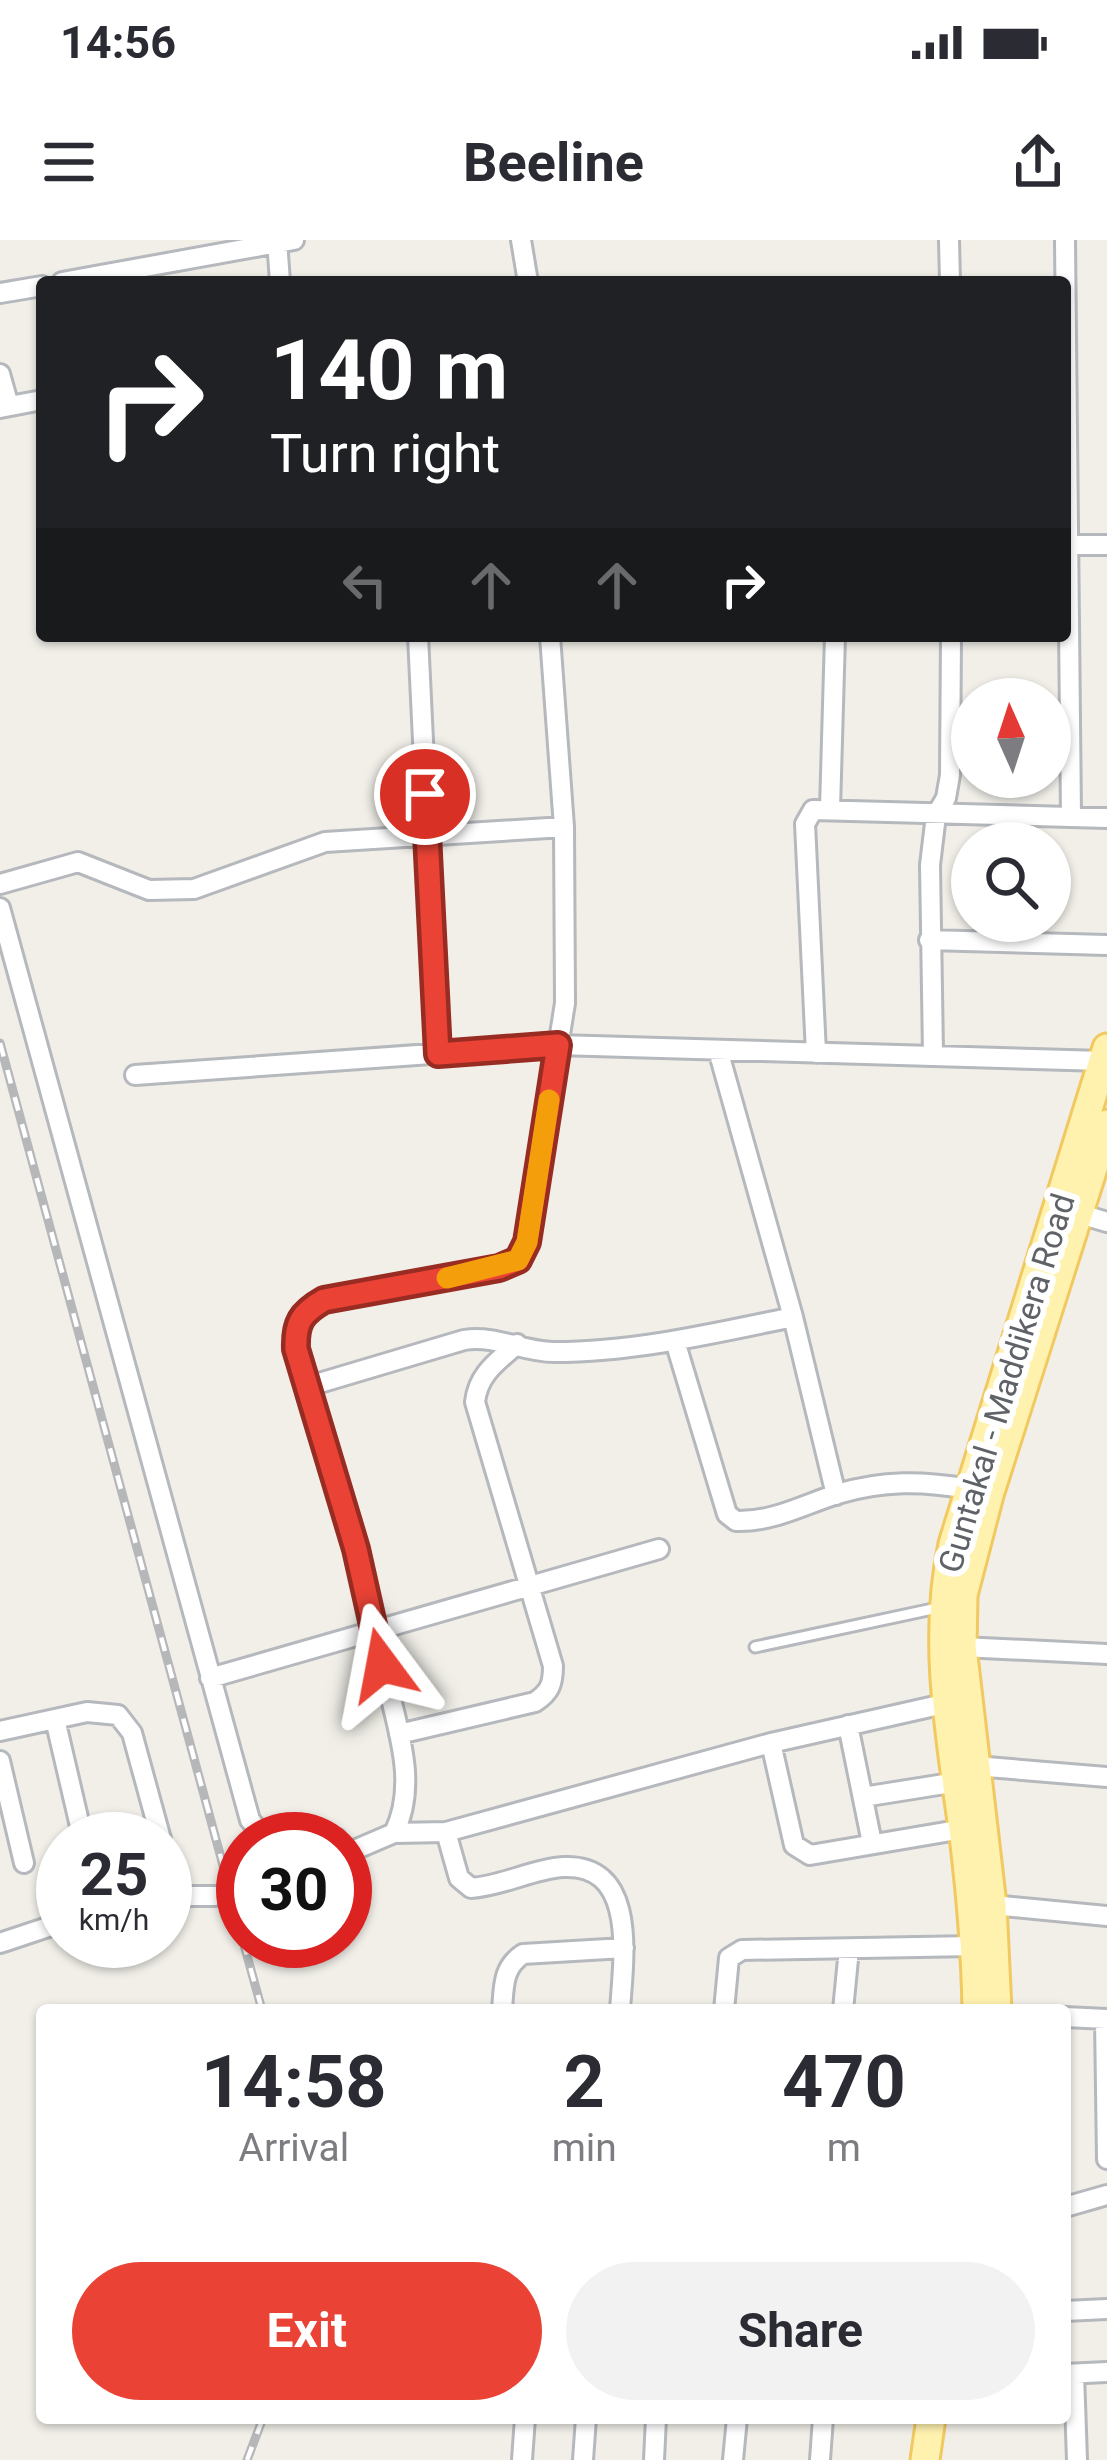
<!DOCTYPE html>
<html lang="en">
<head>
<meta charset="utf-8">
<style>
	:root { --surface:#fff; --page:#f2f2f3; --text:#2b2b33; --muted:#7c7c81; --accent:#ea4335 }
	body { margin:0; font-family:Roboto,sans-serif; background:var(--page); color:var(--text); height:100vh; display:flex; flex-direction:column; font-size:45px; white-space:nowrap }
	* { box-sizing:border-box; margin:0 }
	p { font-size:39px; color:var(--muted) }
	.icon { flex:none; width:66px; height:66px; fill:none; stroke:currentColor; stroke-width:2; stroke-linecap:round; stroke-linejoin:round }
	.map { position:relative; flex:1; overflow:hidden }
	.details { position:absolute; left:36px; top:1764px; width:1035px; height:420px; display:flex; flex-direction:column; background:var(--surface); border-radius:12px; box-shadow:0 3px 9px #0004 }
	.details>* { flex:none }
	.top-card { position:absolute; left:36px; top:36px; width:1035px; height:366px; border-radius:12px; box-shadow:0 3px 9px #0004; background:#202124; color:#fff; overflow:hidden }
	.needle { width:78px; rotate:357deg }
	.fabs { position:absolute; left:951px; top:438px; display:grid; gap:24px }
	.fabs a { display:grid; place-items:center; width:120px; height:120px; border-radius:50%; background:var(--surface); box-shadow:0 3px 9px #0004; font-size:60px }
	.speed { position:absolute; left:36px; top:1572px; display:flex; gap:24px; font-size:60px; font-weight:700; text-align:center }
	.speed>* { display:grid; place-content:center; width:156px; height:156px; border-radius:50%; background:var(--surface); box-shadow:0 3px 9px #0004; line-height:1 }
	.speed small { font-size:30px; font-weight:400 }
	.speed .limit { border:18px solid #d22; background:#fff; color:#111 }
	.pin { position:absolute; display:grid; place-items:center; width:102px; height:102px; color:#fff; margin:-51px; border:6px solid #fff; border-radius:50%; box-shadow:0 3px 12px #0007 }
	.me { position:absolute; width:132px; margin:-66px; rotate:347deg; stroke-linejoin:round; filter:drop-shadow(0 0 9px #0008) }
	.turn { display:flex; align-items:center; gap:42px; height:252px; padding:0 36px; font-size:54px }
	.turn .icon { width:156px; height:156px; stroke-width:2.5 }
	.turn b { display:block; font-size:84px; line-height:102px }
	.lanes { display:flex; align-items:center; height:114px; padding:0 36px; background:#0003; justify-content:center; gap:60px; direction:ltr }
	.lanes .off { opacity:.35 }
	.eta { display:flex; justify-content:space-evenly; align-items:center; height:204px; text-align:center }
	.eta b { font-size:72px; font-weight:700; line-height:84px }
	.primary-button { display:flex; gap:24px; margin-top:auto; padding:24px 36px }
	.primary-button a { flex:1; height:138px; border-radius:72px; background:var(--accent); color:#fff; font-size:48px; font-weight:700; line-height:138px; text-align:center }
	.primary-button a+a { background:var(--page); color:var(--text) }
	.status { display:flex; justify-content:space-between; align-items:center; height:84px; padding:0 60px; background:var(--surface); direction:ltr }
	.status svg { height:33px; fill:currentColor }
	header { display:flex; justify-content:space-between; align-items:center; height:156px; padding:0 36px; background:var(--surface); font-size:54px; font-weight:700 }
	.map>svg:first-child { display:block }
</style>
</head>
<body>
<div class="status"><b>14:56</b><svg viewBox="0 0 49 12"><path d="M0 12V9h3v3zM5 12V6h3v6zM10 12V3h3v9zM15 12V0h3v12zM26 1h20v11H26zM47 4h2v5h-2z"/></svg></div>
<header><svg class="icon" aria-label="menu" viewBox="0 0 24 24"><path d="M4 6h16M4 12h16M4 18h16"/></svg>Beeline<svg class="icon" aria-label="share" viewBox="0 0 24 24"><path d="M12 15V3M7 8l5-5 5 5M5 13v7h14v-7"/></svg></header>
<div class="map">
<svg width="1107" height="2220" viewBox="0 0 1107 2220">
	<rect width="100%" height="100%" fill="#f1efe8"/>
	<g fill="none" stroke-linecap="round" stroke-linejoin="round">
		<defs>
			<path id="lane" d="M755 1407 942 1367"/>
			<path id="street" d="M277 0 280 42
				M521 0 528 42
				M949 0 950 42
				M1065 0 1071 576
				M62 42 294 0
				M0 53 42 46
				M0 134 9 166
				M0 168 42 160
				M1065 305H1107
				M418 396 438 814
				M830 569 835 396
				M0 644 78 622 149 650 194 649 325 602 564 587
				M0 668 250 1580 259 1591 337 1599
				M929 700 1107 705
				M718 810 793 1077 836 1255
				M816 813 805 584 813 570 1107 578
				M933 813 930 625 936 575 946 558 950 535 951 396
				M135 835 558 805 1103 821
				M1070 971 1107 982
				M675 1101 727 1274 736 1281C773 1282 803 1265 837 1254 884 1240 922 1241 970 1249
				M306 1147 464 1100C497 1095 522 1112 554 1112 635 1112 715 1093 793 1077
				M962 1407 1107 1414
				M210 1438 659 1309
				M55 1479 83 1599
				M848 1485 872 1603
				M0 1491 87 1472 118 1475 132 1493 161 1599
				M399 1494 535 1462C550 1452 553 1444 553 1426L475 1162C478 1134 497 1122 517 1104
				M771 1503 794 1605 810 1615 963 1589
				M0 1521 24 1623
				M975 1526 1107 1537
				M863 1557 957 1542
				M446 1592 459 1638 471 1648C503 1646 532 1629 563 1627 639 1623 623 1722 620 1770
				M394 1593 446 1592 771 1503 948 1463
				M345 1614 394 1593C418 1545 398 1491 387 1442 373 1385 362 1328 345 1273 326 1213 299 1150 295 1087L305 1071 324 1061 499 1028 517 1020 527 1002 565 763 564 587 550 396
				M165 1615 180 1656H215
				M240 1649 243 1648
				M992 1665 1107 1676
				M0 1703 63 1682
				M502 1770C504 1747 502 1728 523 1714L624 1708
				M724 1770 729 1718 742 1710 975 1706
				M843 1770 849 1709
				M1065 1777 1107 1779
				M1105 1779 1107 1919
				M1065 1967 1107 1955
				M1065 2071 1107 2069
				M1065 2134 1107 2132
				M1074 2134 1077 2220
				M522 2220 525 2178
				M583 2220 586 2178
				M654 2220 656 2178
				M733 2220 737 2178
				M820 2220 823 2178"/>
			<path id="primary" d="M977 1770C976 1712 971 1654 964 1596 951 1499 932 1401 953 1304L1107 808
				M997 1770 992 1665 962 1407 963 1355 989 1255 1107 884
				M925 2220 931 2178"/>
		</defs>
		<use href="#lane" stroke="#b5b8bc" stroke-width="15"/>
		<use href="#street" stroke="#b5b8bc" stroke-width="24"/>
		<use href="#primary" stroke="#f2c960" stroke-width="33"/>
		<use href="#lane" stroke="#fff" stroke-width="9"/>
		<use href="#street" stroke="#fff" stroke-width="18"/>
		<use href="#primary" stroke="#fff2af" stroke-width="27"/>
		<defs>
			<path id="rail" d="M0 803 243 1699
				M243 1701 262 1770
				M247 2220 263 2178"/>
		</defs>
		<use href="#rail" stroke="#b6b7b8" stroke-width="9"/>
		<use href="#rail" stroke="#fff" stroke-width="4.5" stroke-dasharray="14" stroke-linecap="butt"/>
	</g>
	<g fill="none" stroke-linecap="round" stroke-linejoin="round">
		<defs>
			<path id="route" d="M382 1425 356 1309 296 1109C295 1083 301 1073 324 1060L499 1028 518 1020 527 1002 558 805 438 814 425 554"/>
		</defs>
		<use href="#route" stroke="#982c22" stroke-width="30"/>
		<use href="#route" stroke="#ea4335" stroke-width="21"/>
		<path stroke="#f59e0b" stroke-width="21" d="M447 1038 518 1020 527 1002 549 860"/>
	</g>
	<g text-anchor="middle" stroke-width="12" stroke-linejoin="round" paint-order="stroke">
		<g font-size="33" fill="#5f6368" stroke="#fff">
			<text transform="translate(1006 1143) rotate(-73)" y="12">Guntakal - Maddikera Road</text>
		</g>
	</g>
</svg>
<div class="fabs">
<a><svg class="needle" viewBox="-14 -14 28 28"><path d="M0-13l5 13h-10z" fill="#e53935"/><path d="M0 13l5-13h-10z" fill="#7c7c81"/></svg></a>
<a><svg class="icon" aria-label="search" viewBox="0 0 24 24"><circle cx="10" cy="10" r="6"/><path d="M15 15l6 6"/></svg></a>
</div>
<div class="speed"><div>25<small>km/h</small></div><div class="limit">30</div></div>
<div class="pin" style="left:425px;top:554px;background:#d93025"><svg class="icon" aria-label="arrive" viewBox="0 0 24 24"><path d="M6 21V4h12l-3 4 3 4H6"/></svg></div>
<svg class="me" style="left:382px;top:1425px" viewBox="-20 -20 40 40"><path d="M0-17L14 15 0 8-14 15z" fill="#ea4335" stroke="#fff" stroke-width="4"/></svg>
<div class="top-card">
<div class="turn"><svg class="icon" aria-label="right" viewBox="0 0 24 24"><path d="M7 20v-9h11M14 6l5 5-5 5"/></svg><div><b>140 m</b>Turn right</div></div>
<div class="lanes"><svg class="icon off" aria-label="left" viewBox="0 0 24 24"><path d="M17 20v-9H6M10 6l-5 5 5 5"/></svg><svg class="icon off" aria-label="ahead" viewBox="0 0 24 24"><path d="M12 20V5M6 11l6-6 6 6"/></svg><svg class="icon off" aria-label="ahead" viewBox="0 0 24 24"><path d="M12 20V5M6 11l6-6 6 6"/></svg><svg class="icon" aria-label="right" viewBox="0 0 24 24"><path d="M7 20v-9h11M14 6l5 5-5 5"/></svg></div>
</div>
<section class="details">
<div class="eta">
<div><b>14:58</b><p>Arrival</p></div>
<div><b>2</b><p>min</p></div>
<div><b>470</b><p>m</p></div>
</div>
<div class="primary-button"><a>Exit</a><a>Share</a></div>
</section>
</div>
</body>
</html>
